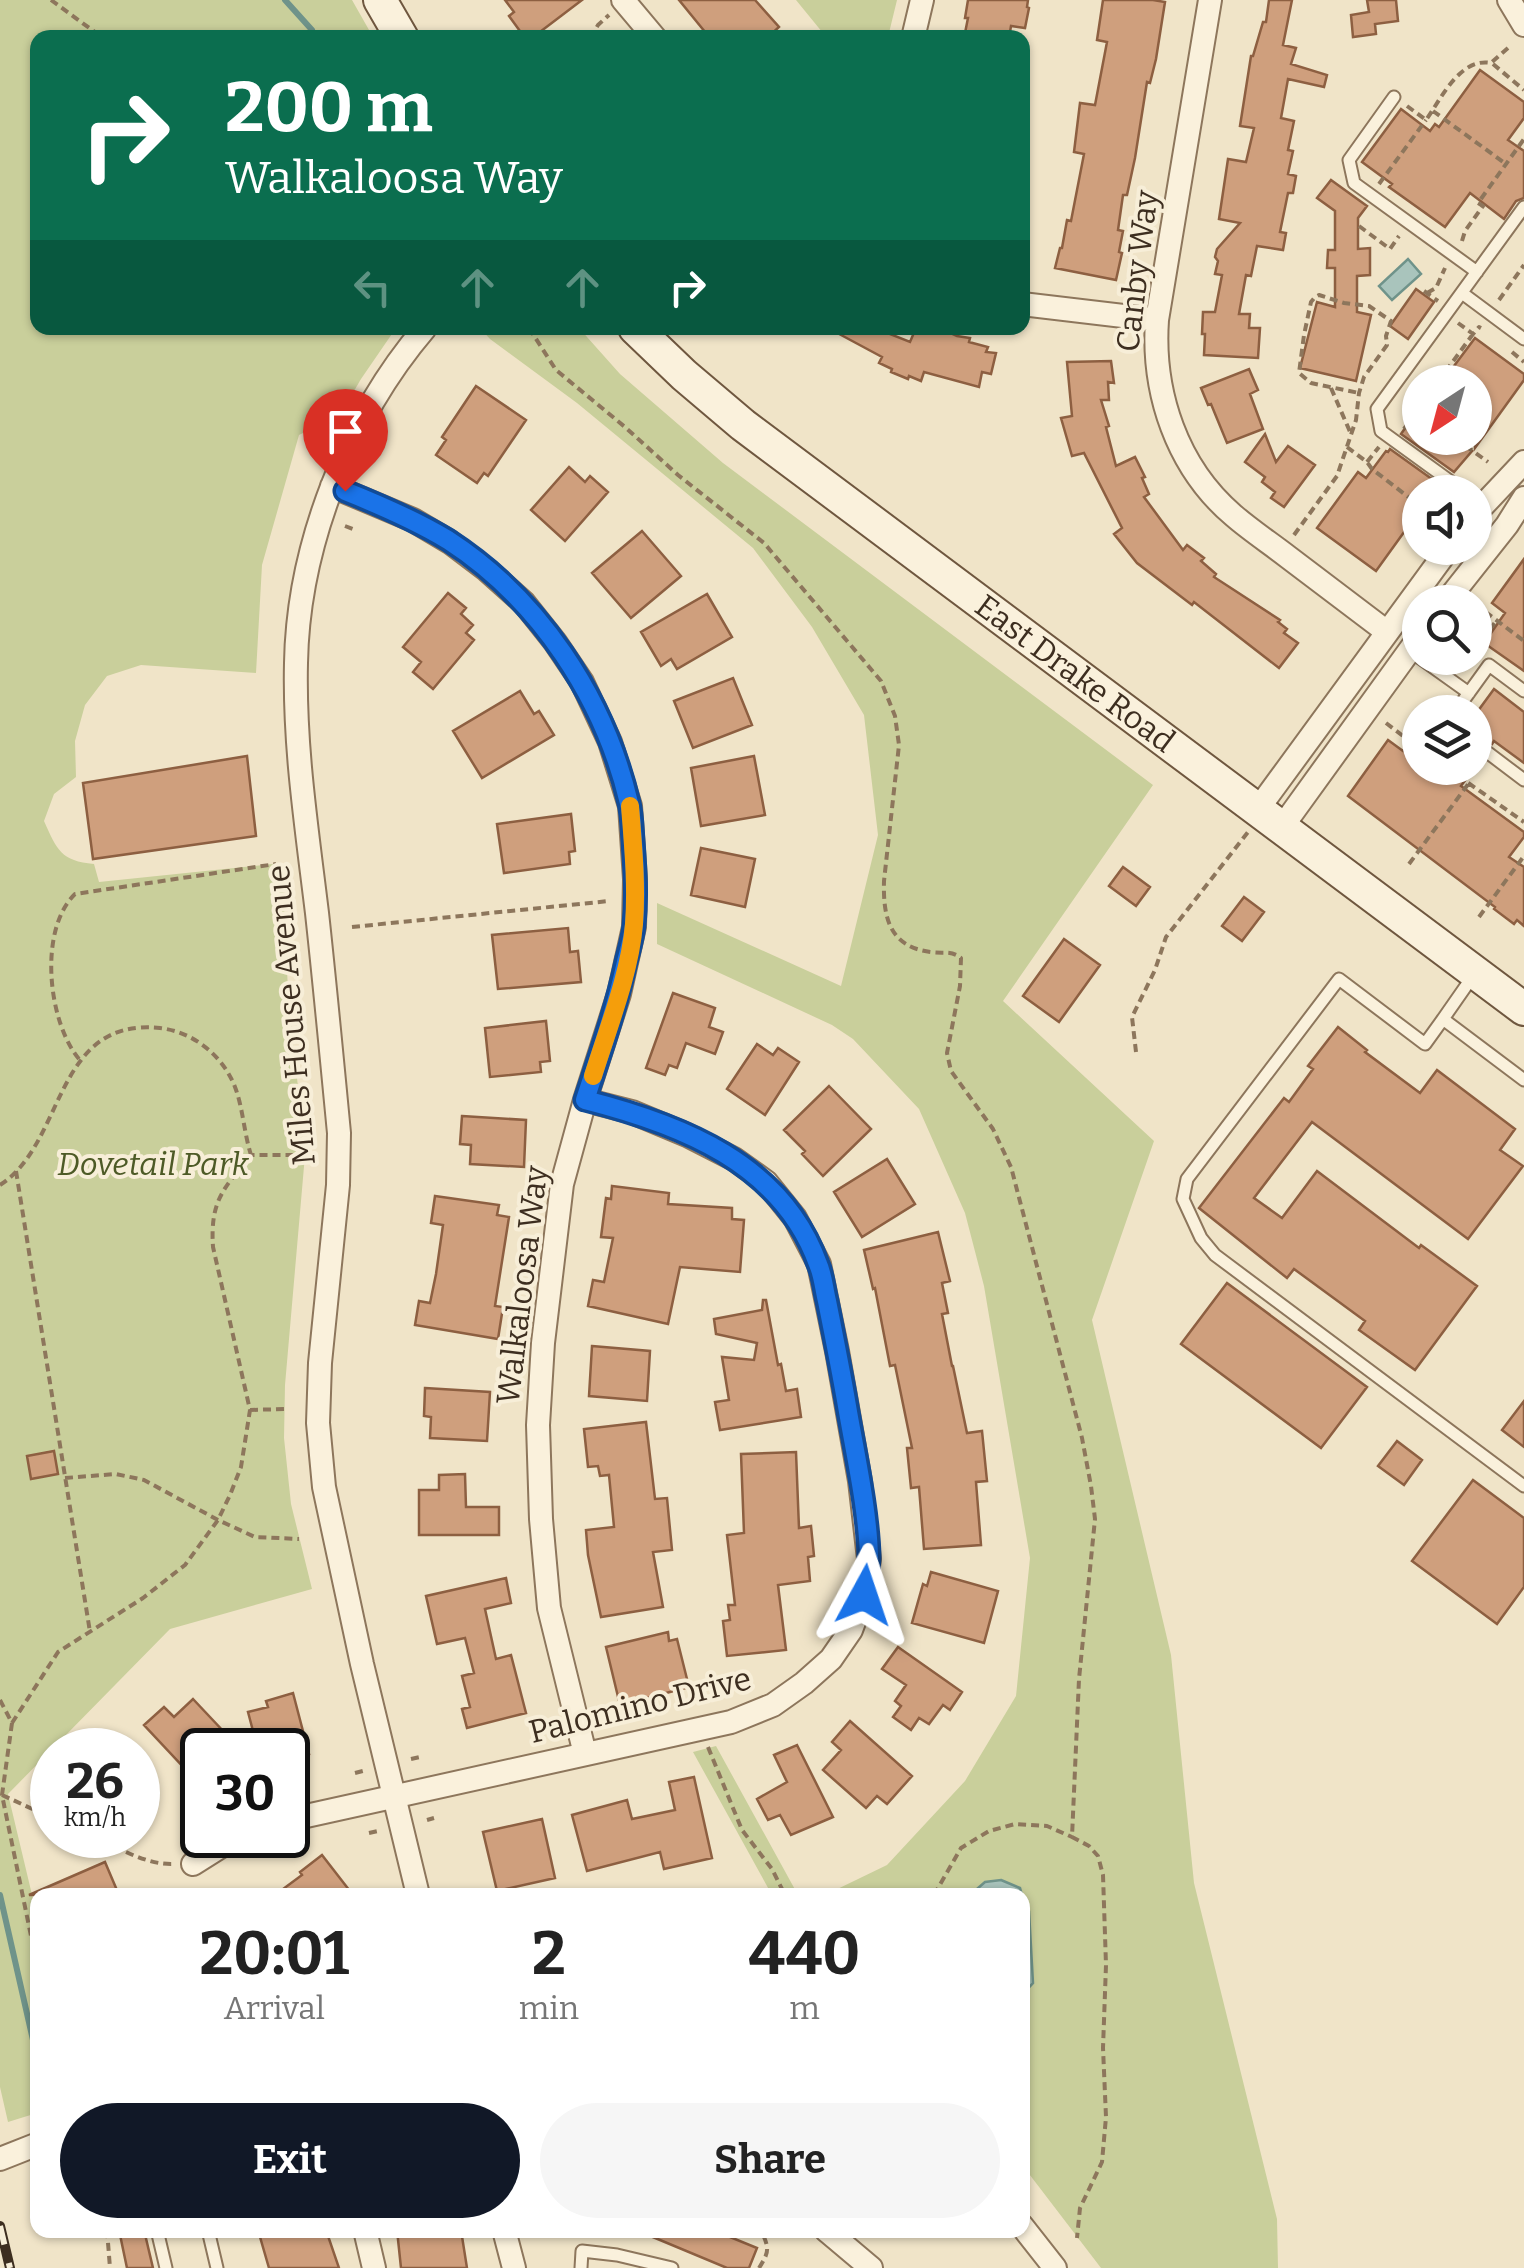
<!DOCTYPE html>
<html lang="en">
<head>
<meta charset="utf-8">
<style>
	:root { --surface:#fff; --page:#f6f6f6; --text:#222; --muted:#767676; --accent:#111827 }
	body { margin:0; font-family:Bitter,serif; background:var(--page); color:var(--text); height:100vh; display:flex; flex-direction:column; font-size:38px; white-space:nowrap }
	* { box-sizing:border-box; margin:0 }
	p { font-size:32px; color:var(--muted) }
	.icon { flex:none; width:55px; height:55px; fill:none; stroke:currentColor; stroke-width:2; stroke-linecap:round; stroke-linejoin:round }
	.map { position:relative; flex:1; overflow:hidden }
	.panel { position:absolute; left:30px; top:1888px; width:1000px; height:350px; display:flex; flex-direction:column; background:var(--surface); border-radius:20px; box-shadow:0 2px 8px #0004 }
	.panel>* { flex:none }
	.hud { position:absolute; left:30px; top:30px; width:1000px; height:305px; border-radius:20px; box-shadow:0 2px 8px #0004; background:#0b6e4f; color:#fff; overflow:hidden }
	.needle { width:65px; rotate:216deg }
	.buttons { position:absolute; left:1402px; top:365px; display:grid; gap:20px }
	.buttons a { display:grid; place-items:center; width:90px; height:90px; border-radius:50%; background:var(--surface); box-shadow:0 2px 8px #0004; font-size:50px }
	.speed { position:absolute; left:30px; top:1728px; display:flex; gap:20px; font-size:50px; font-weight:700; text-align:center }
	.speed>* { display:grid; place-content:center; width:130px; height:130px; border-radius:50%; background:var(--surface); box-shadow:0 2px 8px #0004; line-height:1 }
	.speed small { font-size:25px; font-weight:400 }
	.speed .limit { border:5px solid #111; border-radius:15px; background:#fff; color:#111 }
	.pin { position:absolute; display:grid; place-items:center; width:85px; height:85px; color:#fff; margin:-102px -42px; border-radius:50% 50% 50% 0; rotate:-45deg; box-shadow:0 0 10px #0007 }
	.pin .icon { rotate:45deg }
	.me { position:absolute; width:110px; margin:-55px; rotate:5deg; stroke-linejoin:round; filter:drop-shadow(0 0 8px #0008) }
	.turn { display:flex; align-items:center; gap:35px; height:210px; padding:0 30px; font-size:45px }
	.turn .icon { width:130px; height:130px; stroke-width:2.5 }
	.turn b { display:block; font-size:70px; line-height:85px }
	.lanes { display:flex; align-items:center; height:95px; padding:0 30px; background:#0003; justify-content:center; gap:50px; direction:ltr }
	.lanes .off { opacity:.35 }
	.eta { display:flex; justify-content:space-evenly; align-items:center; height:170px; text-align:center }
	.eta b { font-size:60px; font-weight:700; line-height:70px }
	.primary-button { display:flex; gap:20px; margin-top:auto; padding:20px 30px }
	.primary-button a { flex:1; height:115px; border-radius:60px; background:var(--accent); color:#fff; font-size:40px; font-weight:700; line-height:115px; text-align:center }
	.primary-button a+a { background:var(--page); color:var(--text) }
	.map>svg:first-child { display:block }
</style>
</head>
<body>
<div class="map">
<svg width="1524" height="2268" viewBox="0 0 1524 2268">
	<rect width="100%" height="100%" fill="#f0e4c8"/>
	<path fill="#c9cf9b" d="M0 0H352L373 37 38 38V328H396L361 379 340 415 299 435 262 565 256 673 141 665 107 676 85 705 75 741 76 777 54 794 44 821C57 850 61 861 94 864L99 882 282 863 288 991 305 1155 285 1385 284 1438 291 1504 312 1589 170 1629 8 1794 38 1920 37 2113 8 2122 0 2087Z
		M796 0H897L888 37 827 38Z
		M480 328H579L620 374 723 463 1153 785 1003 1001 1154 1141 1092 1320 1171 1655 1194 1883 1277 2219 1278 2268H1101L1023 2166 1022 1895H825L887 1865 965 1781 1016 1696 1030 1558 984 1286 965 1213 919 1109 853 1039 832 1025 657 944V903L841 986 878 835 864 715 812 627 753 548 577 403 490 339Z
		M716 1746 798 1895H772L693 1752Z"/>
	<path fill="#a9c4bc" stroke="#6f938a" stroke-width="2.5" d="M1408 259 1421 274 1392 300 1379 286Z
		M1001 1880 1020 1888 1022 1895H970L985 1882Z
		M1022 1895 1029 1911 1033 1983 1023 1994Z"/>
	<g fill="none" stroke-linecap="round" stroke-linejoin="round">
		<path stroke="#6f938a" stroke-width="6" d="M285 0 312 30
			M0 1895 38 2062"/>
	</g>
	<path fill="#cf9f7d" stroke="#8d5f41" stroke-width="2.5" d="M505 0H582L532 38H525L509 16 514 12Z
		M679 0H755L779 27 767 38H710Z
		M968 0H1028L1027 7 1029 8 1025 28 1011 26 1009 38H964L968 18H965Z
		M1103 0H1153L1165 2 1156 59 1150 83 1147 82 1135 158 1127 195H1123L1118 230 1123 231 1119 252 1122 253 1116 280 1055 268 1060 248H1062L1067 220 1071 221 1084 154 1074 152 1080 103 1095 105 1107 42 1097 40Z
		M1269 0H1292L1283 45 1296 48 1291 64 1327 75 1324 87 1288 79 1281 118 1294 121 1288 150 1293 151 1288 174 1296 176 1293 193H1288L1280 232 1286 233 1283 250 1257 246 1251 276 1246 275 1239 314H1250L1249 328H1260L1258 358 1204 355 1205 334H1202L1203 312H1215L1222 275 1215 274 1218 261 1215 257 1217 249 1240 223 1219 219 1228 159 1246 162 1254 128 1240 126 1251 56H1253L1263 22H1266Z
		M1367 0H1396L1398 21 1375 24 1376 34 1353 37 1351 15 1369 12Z
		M1480 70 1524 102V118L1508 140 1524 151V198L1516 201 1504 219 1470 193 1445 227 1389 187 1392 184 1362 162 1401 109 1430 131 1435 124 1439 127Z
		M1331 180 1367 206 1358 218V249L1370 248V275L1357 276V312L1371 315 1356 381 1300 368 1317 302 1335 307V268H1327L1328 250H1335V211L1317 198Z
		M1416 289 1434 302 1408 339 1390 326Z
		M828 328H875L910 342 916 328H940L957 336 970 338 969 342 988 347 986 352 996 353 991 374 982 372 979 387 924 372 921 381 909 376 908 379 891 372 892 369 879 363 882 357Z
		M1475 338 1524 374V380L1475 448V382H1442Z
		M1111 361 1114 383 1108 382 1109 400H1101L1109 426 1106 427 1116 466 1135 457 1145 477 1142 478 1149 494 1144 497 1183 550 1187 545 1204 558 1201 561 1216 574 1214 577 1280 620 1278 622 1287 629 1284 633 1298 643 1279 668 1194 602 1192 605 1137 563 1114 534 1122 528 1084 453 1072 456 1061 418 1072 416 1067 362Z
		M1249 369 1258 390 1250 394 1263 429 1227 443 1211 404 1208 405 1201 388Z
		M476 386 526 420 488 476 484 473 477 483 436 455 446 440 442 437Z
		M1420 407V438H1452L1472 451 1454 472 1401 434Z
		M1265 434 1276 462 1288 446 1315 465 1284 507 1271 498 1275 492 1262 482 1265 477 1245 462Z
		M1390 449 1443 487 1439 492H1420V520L1411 532 1407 528 1376 571 1317 528 1358 472 1366 478 1386 451 1388 452Z
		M569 467 585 482 590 476 608 492 565 541 531 510Z
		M642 531 681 576 631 618 592 573Z
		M1524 559V671L1484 643 1505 613 1492 603Z
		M448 593 466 608 461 614 473 625 466 633 474 640 433 689 413 672 421 662 403 647Z
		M707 594 732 637 677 669 671 659 661 666 641 632Z
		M733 678 752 725 693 748 674 701Z
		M1494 689 1524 712V763L1494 741 1492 744 1475 734V715Z
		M520 691 534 714 539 711 554 735 482 778 453 731Z
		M1420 727V768H1474L1461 786 1524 832V837L1509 857 1524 867V926L1517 920 1514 924 1494 909 1495 907 1348 796 1388 740 1403 751Z
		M247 756 256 836 93 859 83 783Z
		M754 756 765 815 701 826 691 768Z
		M571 814 575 851 569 852 570 864 504 873 497 824Z
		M701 848 755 859 745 907 691 895Z
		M1123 867 1150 887 1136 906 1109 886Z
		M1244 897 1264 912 1242 941 1222 926Z
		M568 928 570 952 578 951 581 982 498 989 492 935Z
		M1064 939 1100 965 1059 1022 1023 996Z
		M673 993 715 1008 709 1027 723 1032 715 1054 686 1043 677 1068 669 1065 665 1075 646 1068Z
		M546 1021 550 1061 540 1062 541 1072 490 1077 485 1028Z
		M1338 1027 1367 1050 1365 1052 1420 1093 1437 1070 1515 1129 1500 1150 1523 1166 1468 1239 1312 1122 1254 1198 1282 1218 1317 1171 1419 1248 1421 1245 1477 1286 1415 1370 1359 1330 1365 1321 1294 1269 1287 1278 1199 1208 1284 1098 1289 1102 1313 1069 1308 1066Z
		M757 1044 773 1055 778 1048 799 1062 765 1115 727 1089Z
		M829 1086 871 1129 823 1176 802 1154 805 1151 784 1130Z
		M462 1116 526 1120 524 1167 470 1164 471 1145 460 1144Z
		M887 1159 915 1204 862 1237 834 1192Z
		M612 1186 669 1193 668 1204 732 1208V1219L744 1220 740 1272 680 1267 668 1324 588 1306 593 1280 604 1282 613 1238 601 1237 606 1198 611 1199Z
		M435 1196 499 1205 497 1215 509 1217 495 1306 503 1307 498 1339 415 1325 419 1301 430 1303 436 1274 443 1225 431 1223Z
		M938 1232 950 1281 942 1283 948 1313 942 1314 952 1366H953L967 1433 982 1431 987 1481 976 1482 981 1545 924 1549 919 1487 911 1488 907 1448H912L895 1365 890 1366 875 1288 873 1289 864 1250Z
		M1227 1283 1367 1387 1321 1448 1181 1344Z
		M763 1300H766L778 1365 781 1364 786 1391 797 1389 801 1417 720 1430 715 1402 729 1400 722 1357 754 1360 757 1343 716 1334 714 1319 762 1310Z
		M592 1346 650 1351 647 1401 589 1396Z
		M425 1388 490 1392 487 1441 430 1438 431 1417 424 1416Z
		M1524 1401V1447L1502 1430Z
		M646 1422 655 1499 667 1498 672 1550 653 1552 663 1607 601 1617 588 1555 586 1530 614 1527 609 1475 600 1476 598 1466 588 1467 584 1429Z
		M1397 1441 1422 1460 1404 1485 1378 1466Z
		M54 1451 58 1474 31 1479 27 1456Z
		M796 1452 799 1528 811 1526 814 1556 808 1557 810 1581 778 1585 786 1650 727 1656 723 1621 730 1620 728 1605H735L727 1535 744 1533 741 1454Z
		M465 1474 466 1507H499V1535H419V1490H439V1475Z
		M1473 1480 1524 1518V1587L1497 1624 1412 1561Z
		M931 1572 998 1591 984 1643 912 1623 923 1584 927 1586Z
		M506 1578 511 1603 485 1609 496 1659 511 1655 526 1713 467 1728 462 1709 470 1707 462 1676 474 1673 465 1638 437 1644 426 1596Z
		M668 1632 669 1641 677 1639 689 1687 620 1705 606 1647Z
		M898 1647 962 1692 950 1710 943 1705 929 1724 919 1718 911 1730 893 1717 901 1706 895 1701 906 1685 882 1669Z
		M293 1693 309 1754 288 1759V1750H258L248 1712 268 1707 266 1701Z
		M193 1699 241 1750H202V1787L144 1725 164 1707 174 1717Z
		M850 1721 912 1776 887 1804 877 1796 866 1808 823 1770 841 1750 832 1742Z
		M797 1745 833 1817 791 1835 780 1815 768 1820 757 1799 787 1782 774 1755Z
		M694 1777 712 1858 664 1869 660 1852 587 1871 572 1815 627 1800 632 1819 675 1810 669 1782Z
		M542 1819 555 1878 497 1891 483 1832Z
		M322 1855 353 1895H275L302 1875 300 1872Z
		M105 1862 119 1895H29Z
		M119 2230H144L153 2268H127Z
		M258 2230H326L339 2268H269Z
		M397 2230H461L467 2268H401Z
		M636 2230H713L757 2248 749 2268H727Z"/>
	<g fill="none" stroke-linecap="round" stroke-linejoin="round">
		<defs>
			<path id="lane" d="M1394 97 1349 160 1354 183 1477 272
				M1462 293 1524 339
				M1465 492 1381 431 1377 409 1524 207
				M1420 658 1469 693
				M1455 712 1489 665 1524 691
				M1475 743 1524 780
				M1473 976 1443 1019 1524 1080
				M1443 1019 1425 1044 1339 979 1187 1179 1183 1199 1201 1238 1215 1255 1524 1486
				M157 2230 166 2268
				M208 2230 217 2268
				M581 2268 582 2251 617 2255 672 2268"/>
			<path id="street" d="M623 0 655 38
				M1210 0 1157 320C1152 393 1177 467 1233 515 1250 530 1270 543 1288 557 1321 582 1354 607 1387 632
				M1509 0 1524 25
				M913 38 922 0
				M1022 304 1157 320
				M332 486 413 520 450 542 487 570 524 603 555 642 582 682 610 742 630 806 635 879 634 927 619 994 585 1100 562 1184 543 1343 538 1425 541 1519 549 1608 585 1754
				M1475 514 1524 462
				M1446 602 1507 525 1524 498
				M1258 809 1449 548
				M1282 827 1420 636
				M288 1820 731 1722 773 1705 804 1683 831 1659 851 1630 864 1595 869 1559 860 1481 837 1351 819 1264 795 1218 766 1182 734 1159 687 1135 632 1112 585 1100
				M193 1864 239 1835
				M418 1895 362 1664 324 1487 318 1423 320 1363 338 1185 339 1133C332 1060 325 986 317 913 307 830 294 747 296 663 298 545 349 417 425 328
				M0 2159 38 2144
				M1022 2226 1055 2268
				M365 2230 374 2268
				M504 2230 514 2268
				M826 2230 871 2268"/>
			<g id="secondary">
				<path d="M380 0 402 38"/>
				<path id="s1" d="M635 328 684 375 743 425 1524 1009"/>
			</g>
		</defs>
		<use href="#lane" stroke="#8d765c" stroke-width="15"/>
		<use href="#street" stroke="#8d765c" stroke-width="26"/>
		<use href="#secondary" stroke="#6f573f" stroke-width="36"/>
		<path stroke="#8d765c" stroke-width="4" stroke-dasharray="8 5" stroke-linecap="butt" d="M51 0 103 38
			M590 38 598 25 609 15
			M1493 64 1524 90
			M1407 106 1426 120C1441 99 1460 57 1491 63L1509 47
			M1433 111 1506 164
			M1379 184 1426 120
			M1359 226 1390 249 1399 236
			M1462 241 1465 231 1483 206 1478 203 1524 139
			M1424 291 1438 301
			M1427 293 1436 288 1445 268
			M1499 300 1524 265
			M1458 323 1473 334 1479 327 1481 328
			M529 328 556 370 625 427 678 475 764 543 881 681 895 716 899 745 884 881C883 917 889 947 931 952 943 954 951 950 961 958L960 986 947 1053 951 1071 993 1129 1011 1167 1082 1438 1091 1486 1095 1519 1079 1679 1072 1837 1089 1846 1098 1856 1103 1875 1106 1965 1103 2048 1106 2117 1102 2162 1080 2208 1077 2238
			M1512 352 1524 362
			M1438 382 1473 334
			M1331 388 1351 434
			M1404 429 1418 410 1420 411
			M1455 438 1488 462
			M314 442 322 446
			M1347 447 1367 462 1372 469 1420 506
			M1367 462 1379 447
			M345 526 353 529
			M1294 535 1337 476 1356 420 1359 393 1364 377 1387 345 1386 336 1391 321 1369 306 1344 303 1319 295 1315 297 1311 302 1304 335 1299 373 1311 383 1359 393
			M1475 604 1524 641
			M1482 640 1496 621
			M1386 723 1420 749
			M1409 741 1420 726
			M1447 768 1524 822
			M1409 864 1469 783
			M1479 917 1524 856
			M352 927 609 901
			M1136 1052 1132 1017 1155 970 1166 937 1248 832
			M79 1059C48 1022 38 930 75 894L276 864
			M16 1171 90 1632
			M0 1185C66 1143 53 1017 160 1028 194 1032 223 1056 235 1087 243 1108 244 1133 251 1155
			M250 1410 284 1409
			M65 1478 116 1474 144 1480 218 1520 255 1537 299 1539
			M0 1700 12 1723 2 1795 38 1970
			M12 1723 58 1652 143 1598 185 1565 218 1520 230 1495 241 1467 250 1410 213 1247C210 1201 223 1189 251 1155H305
			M708 1747 742 1830 772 1869 785 1895
			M411 1759 420 1757
			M355 1773 363 1771
			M2 1795 52 1818
			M427 1820 434 1818
			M369 1833 378 1831
			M91 1835C115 1846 145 1865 173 1864
			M934 1895 961 1848 989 1831 1015 1824 1047 1826 1072 1837
			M107 2230 110 2268
			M759 2268C770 2251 769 2248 761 2230"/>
		<use href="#lane" stroke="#faf1dc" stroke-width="11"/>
		<use href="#street" stroke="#faf1dc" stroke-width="22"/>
		<use href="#secondary" stroke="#faf1dc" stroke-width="32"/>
		<defs>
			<path id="rail" d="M0 2226 10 2268"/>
		</defs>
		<use href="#rail" stroke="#3d2e20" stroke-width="10"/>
		<use href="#rail" stroke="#f7eed8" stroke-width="6" stroke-dasharray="19" stroke-linecap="butt"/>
	</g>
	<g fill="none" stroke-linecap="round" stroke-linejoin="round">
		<defs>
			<path id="route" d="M345 491C380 505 415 520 448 540 539 599 604 697 629 803 632 815 632 829 633 841 635 869 637 897 634 925 633 937 629 950 626 962 616 1009 600 1054 585 1100 680 1124 782 1163 818 1264 823 1275 824 1289 827 1301 834 1336 841 1371 847 1406 855 1453 868 1510 869 1557 869 1569 865 1583 864 1595"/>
		</defs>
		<use href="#route" stroke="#114b97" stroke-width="25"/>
		<use href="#route" stroke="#1a73e8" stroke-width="18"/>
		<path stroke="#f59e0b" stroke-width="18" d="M593 1076C608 1028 630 973 634 924 637 885 633 845 630 806"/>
	</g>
	<g text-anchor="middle" stroke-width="8" stroke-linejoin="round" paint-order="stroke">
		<g font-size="32" fill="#3d2e20" stroke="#f7eed8">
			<text transform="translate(1137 271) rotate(-83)" y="11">Canby Way</text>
			<text dy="11" stroke="none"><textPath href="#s1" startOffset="560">East Drake Road</textPath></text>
			<text transform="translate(291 1015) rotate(-95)" y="11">Miles House Avenue</text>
			<text transform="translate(522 1285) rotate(-83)" y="11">Walkaloosa Way</text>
			<text transform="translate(640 1705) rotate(-14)" y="11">Palomino Drive</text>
		</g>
		<g font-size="32" font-style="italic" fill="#4d5a26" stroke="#f7eed8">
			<text x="153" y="1175">Dovetail Park</text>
		</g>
	</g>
</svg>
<div class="buttons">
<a><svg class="needle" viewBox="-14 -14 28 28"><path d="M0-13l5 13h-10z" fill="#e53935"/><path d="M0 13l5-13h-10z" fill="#767676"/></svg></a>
<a><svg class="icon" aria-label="sound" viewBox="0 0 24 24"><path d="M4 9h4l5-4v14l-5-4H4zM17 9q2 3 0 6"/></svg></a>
<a><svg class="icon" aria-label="search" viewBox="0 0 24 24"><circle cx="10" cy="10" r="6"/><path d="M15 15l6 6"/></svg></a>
<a><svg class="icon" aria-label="layers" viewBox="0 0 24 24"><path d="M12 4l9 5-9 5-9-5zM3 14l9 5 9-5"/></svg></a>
</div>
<div class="speed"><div>26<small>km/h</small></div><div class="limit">30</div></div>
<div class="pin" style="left:345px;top:491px;background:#d93025"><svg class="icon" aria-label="arrive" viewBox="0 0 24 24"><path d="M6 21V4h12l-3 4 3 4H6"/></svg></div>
<svg class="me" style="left:864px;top:1595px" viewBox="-20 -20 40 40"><path d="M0-17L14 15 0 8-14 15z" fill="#1a73e8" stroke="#fff" stroke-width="4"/></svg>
<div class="hud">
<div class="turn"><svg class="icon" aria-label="right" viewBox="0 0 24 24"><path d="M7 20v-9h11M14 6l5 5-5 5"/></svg><div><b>200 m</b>Walkaloosa Way</div></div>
<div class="lanes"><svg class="icon off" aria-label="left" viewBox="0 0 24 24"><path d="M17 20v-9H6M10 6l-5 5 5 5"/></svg><svg class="icon off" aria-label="ahead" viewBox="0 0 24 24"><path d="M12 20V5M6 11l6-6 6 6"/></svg><svg class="icon off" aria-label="ahead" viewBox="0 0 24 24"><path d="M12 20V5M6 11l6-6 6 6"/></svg><svg class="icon" aria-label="right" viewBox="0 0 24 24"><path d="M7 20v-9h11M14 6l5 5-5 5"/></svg></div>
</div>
<section class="panel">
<div class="eta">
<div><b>20:01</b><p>Arrival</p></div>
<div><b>2</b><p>min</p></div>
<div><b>440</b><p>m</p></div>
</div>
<div class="primary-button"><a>Exit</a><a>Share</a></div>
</section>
</div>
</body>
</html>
